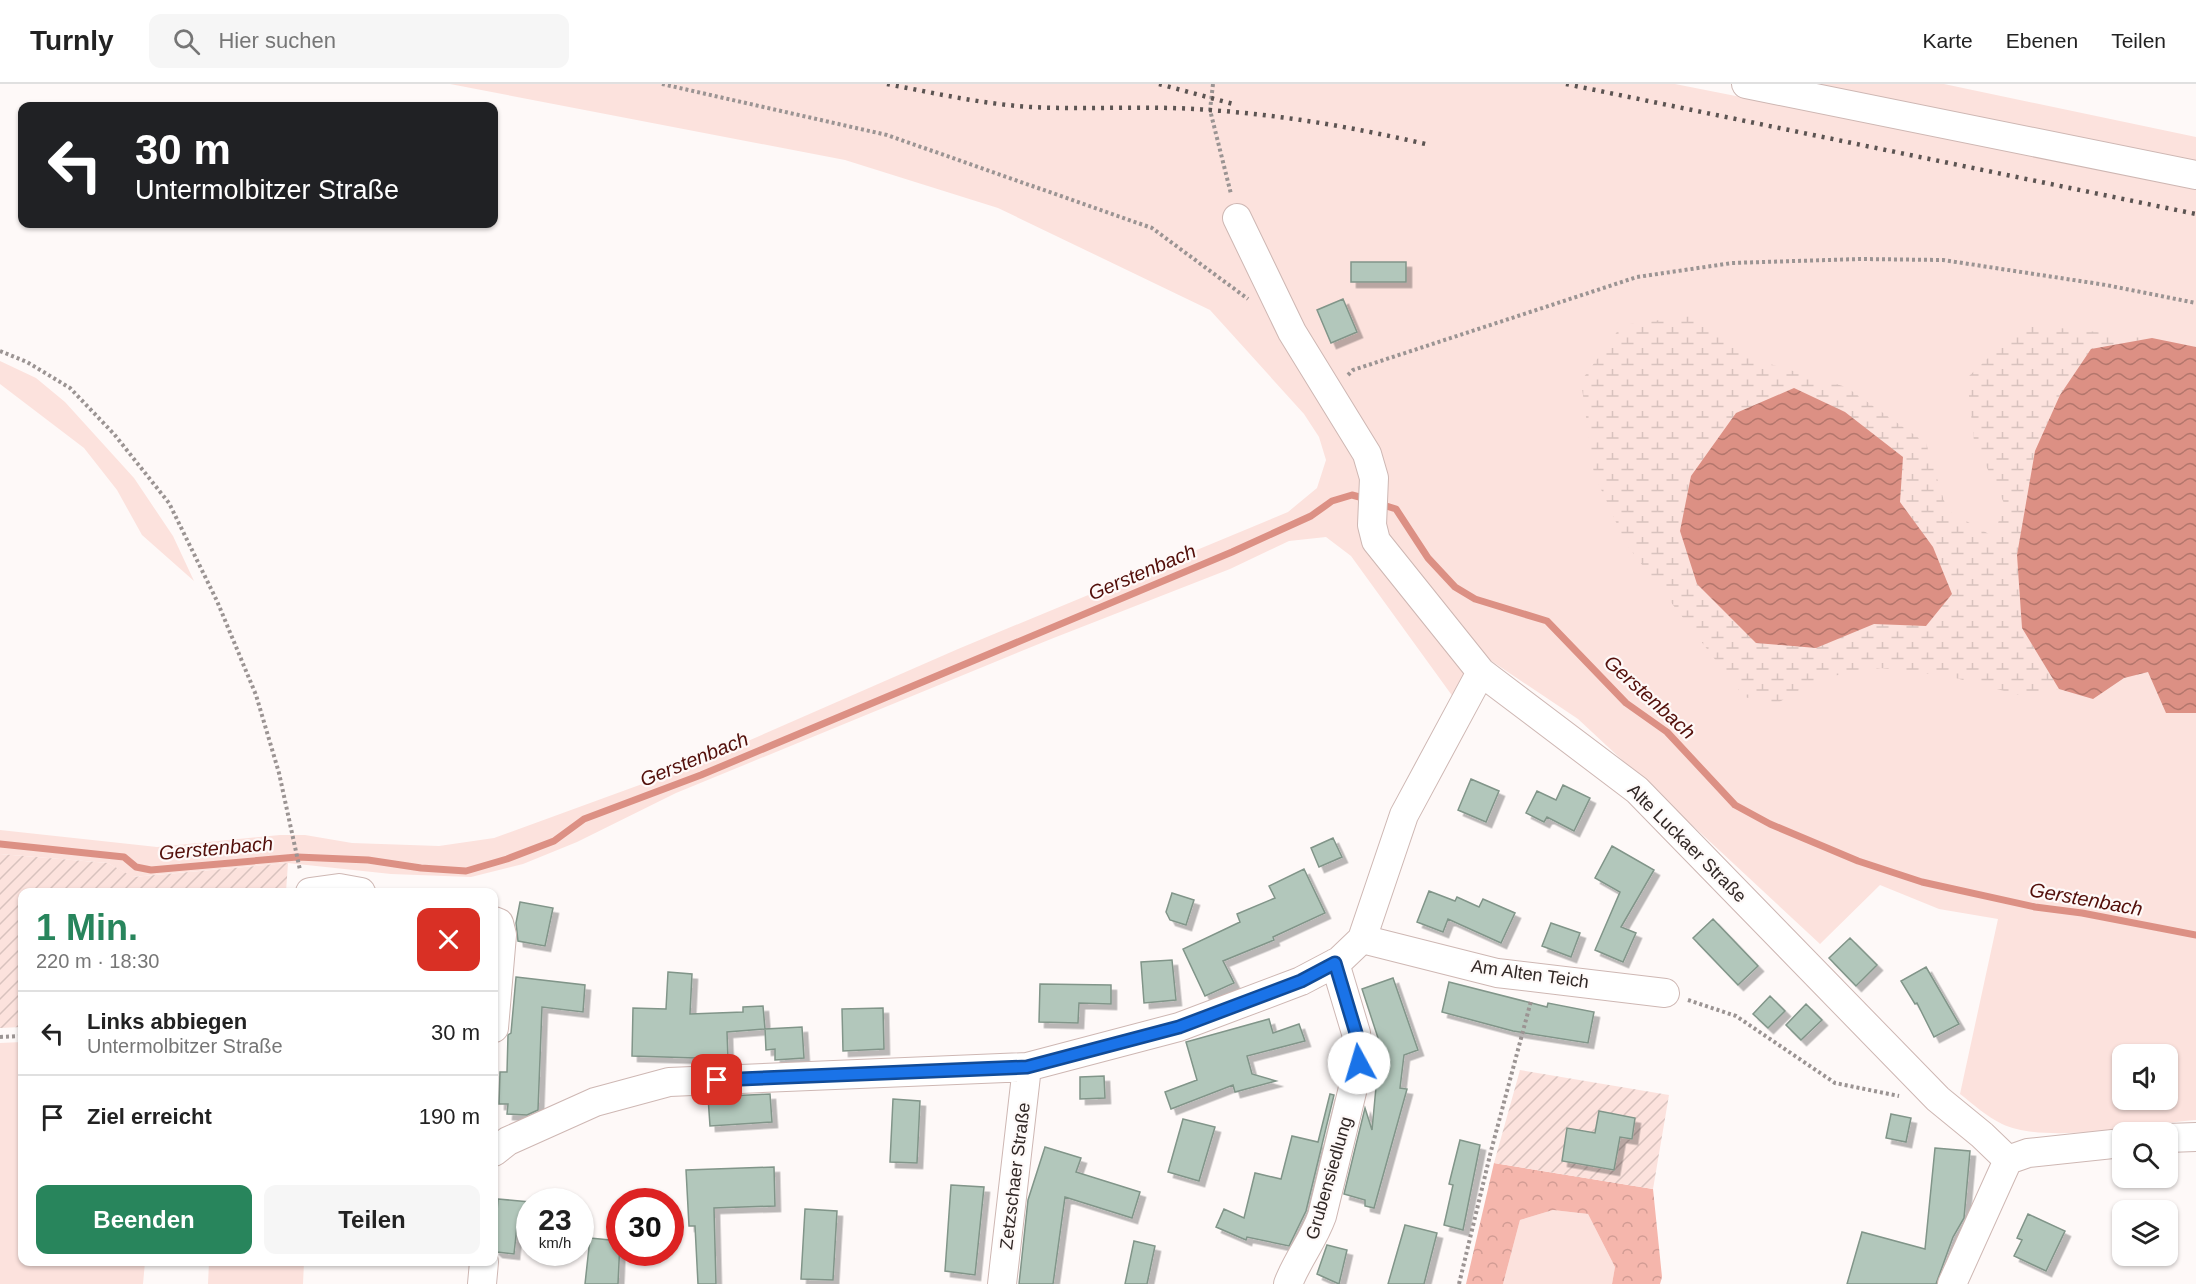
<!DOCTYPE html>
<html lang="de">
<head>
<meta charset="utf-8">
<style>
	:root { --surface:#fff; --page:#f6f6f6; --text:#222; --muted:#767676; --line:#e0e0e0; --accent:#28855c }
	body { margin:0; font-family:Arial,sans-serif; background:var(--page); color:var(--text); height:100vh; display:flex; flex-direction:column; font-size:22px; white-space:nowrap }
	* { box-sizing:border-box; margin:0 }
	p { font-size:20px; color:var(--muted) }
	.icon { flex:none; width:33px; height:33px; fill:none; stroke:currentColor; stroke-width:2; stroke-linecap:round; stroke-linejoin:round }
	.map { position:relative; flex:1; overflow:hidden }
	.panel { position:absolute; left:18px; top:804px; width:480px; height:378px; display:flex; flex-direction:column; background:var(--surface); border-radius:12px; box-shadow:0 2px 4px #0004 }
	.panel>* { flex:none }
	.top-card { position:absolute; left:18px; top:18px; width:480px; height:126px; border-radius:12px; box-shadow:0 2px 4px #0004; background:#202124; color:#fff; overflow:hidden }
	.fabs { position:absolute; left:2112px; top:960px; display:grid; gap:12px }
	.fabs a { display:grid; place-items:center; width:66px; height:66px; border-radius:12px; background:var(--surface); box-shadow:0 2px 4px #0004; font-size:30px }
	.speed { position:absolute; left:516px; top:1104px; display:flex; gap:12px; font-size:30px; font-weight:700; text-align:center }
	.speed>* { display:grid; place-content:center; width:78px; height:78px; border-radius:50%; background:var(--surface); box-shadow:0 2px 4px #0004; line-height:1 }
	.speed small { font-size:15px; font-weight:400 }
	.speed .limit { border:9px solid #d22; background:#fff; color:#111 }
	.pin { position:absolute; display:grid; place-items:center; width:51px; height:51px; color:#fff; margin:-26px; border-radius:12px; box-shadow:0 3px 9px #0006 }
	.me { position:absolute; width:66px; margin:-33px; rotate:354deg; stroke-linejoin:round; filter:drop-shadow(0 0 4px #0008) }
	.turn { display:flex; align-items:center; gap:21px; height:126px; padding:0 18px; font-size:27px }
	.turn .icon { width:78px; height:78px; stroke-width:2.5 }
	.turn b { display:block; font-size:42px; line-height:51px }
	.round { display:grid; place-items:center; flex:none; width:63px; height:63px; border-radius:12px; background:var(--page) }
	.head { display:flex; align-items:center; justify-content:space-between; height:102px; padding:0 18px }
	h1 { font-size:36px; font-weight:800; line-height:45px; color:var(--accent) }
	.action { display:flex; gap:12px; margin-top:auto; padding:12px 18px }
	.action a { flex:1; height:69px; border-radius:12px; background:var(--accent); color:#fff; font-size:24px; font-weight:800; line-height:69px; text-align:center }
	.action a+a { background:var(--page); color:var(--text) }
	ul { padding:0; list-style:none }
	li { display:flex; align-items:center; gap:18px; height:84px; padding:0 18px; border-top:2px solid var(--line) }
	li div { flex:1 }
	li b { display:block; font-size:22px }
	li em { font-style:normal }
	header { display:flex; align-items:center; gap:36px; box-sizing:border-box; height:84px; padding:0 30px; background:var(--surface); border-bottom:2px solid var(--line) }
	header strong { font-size:28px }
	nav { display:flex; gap:33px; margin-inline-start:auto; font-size:21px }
	.search { width:420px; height:54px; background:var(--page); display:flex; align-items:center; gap:15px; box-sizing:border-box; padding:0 21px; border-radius:12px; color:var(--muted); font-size:22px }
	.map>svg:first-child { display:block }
</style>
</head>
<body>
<header>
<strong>Turnly</strong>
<div class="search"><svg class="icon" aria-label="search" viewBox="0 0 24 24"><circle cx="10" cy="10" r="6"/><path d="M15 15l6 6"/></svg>Hier suchen</div>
<nav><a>Karte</a><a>Ebenen</a><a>Teilen</a></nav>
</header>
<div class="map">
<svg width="2196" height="1200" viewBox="0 0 2196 1200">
	<defs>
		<pattern id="forest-crowns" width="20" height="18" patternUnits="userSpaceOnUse" patternTransform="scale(1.5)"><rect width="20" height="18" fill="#f5b6ac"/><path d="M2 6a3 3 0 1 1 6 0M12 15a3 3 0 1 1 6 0" fill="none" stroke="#d29c94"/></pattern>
		<pattern id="wetland-marsh" width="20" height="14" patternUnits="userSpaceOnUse" patternTransform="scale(1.5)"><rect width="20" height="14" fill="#fce2dd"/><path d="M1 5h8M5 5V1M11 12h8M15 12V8" fill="none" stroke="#d8c2be"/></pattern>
		<pattern id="garden-furrows" width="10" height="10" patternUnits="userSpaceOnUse" patternTransform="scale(1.5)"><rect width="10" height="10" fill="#fce2dd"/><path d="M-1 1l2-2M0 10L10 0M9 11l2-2" fill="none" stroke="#d8c2be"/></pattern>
		<pattern id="water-waves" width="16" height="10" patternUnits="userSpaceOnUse" patternTransform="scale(1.5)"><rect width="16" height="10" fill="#dc9084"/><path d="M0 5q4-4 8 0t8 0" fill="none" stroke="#b3766c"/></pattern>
		<filter id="shadow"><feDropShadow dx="5.5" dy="5.5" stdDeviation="0" flood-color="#0004"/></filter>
	</defs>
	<rect width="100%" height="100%" fill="#fef9f8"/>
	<path fill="#fce2dd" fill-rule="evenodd" d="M450 0H1675L2196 103V1036C2146 1040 2046 1061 2002 1040 1987 1033 1973 1020 1960 1010L1998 835 1939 825 1880 801 1820 860 1578 635 1490 576 1456 617 1351 472 1326 453 1289 457 1230 485 1051 555 676 709 577 758 523 780 471 793 391 790 288 779 132 793 108 779 0 770V746L157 763 280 751H305L352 759 439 762 494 754 686 684 958 565 1288 428 1317 404 1326 376 1319 353 1304 330 1210 226 998 124 845 76ZM2122 970H2168V1016H2122Z
		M1800 0H1944L2196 53V81Z
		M0 277 36 294 65 318 134 394 173 452 194 497 142 451 117 406 84 364 0 300Z
		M22 958V1178H145L143 1200H0V959Z
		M1553 1126 1588 1130 1615 1183 1612 1200H1503L1520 1136Z
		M209 1178H304L303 1200H208Z"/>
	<path fill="url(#forest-crowns)" d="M1494 1079 1653 1105 1662 1193 1660 1200H1612L1615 1183 1588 1130 1553 1126 1520 1136 1503 1200H1466Z"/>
	<path fill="url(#wetland-marsh)" d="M1699 231 1750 274 1846 303 1926 359 1947 426 1994 453 2004 419 1974 357 1967 294 2023 240 2152 254 2091 265 2060 311 2035 367 2017 471 2022 544 2059 605 2019 611 1952 593 1881 584 1820 594 1776 620 1744 613 1626 460 1594 390 1581 297 1622 241Z"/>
	<path fill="url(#garden-furrows)" d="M0 770 108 779 133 793 288 779 286 808H22V943L0 944Z
		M1520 986 1669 1011 1653 1105 1494 1079Z"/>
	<path fill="url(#water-waves)" d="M2152 254 2196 263V629H2166L2148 588 2124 594 2093 615 2059 605 2022 544 2017 471 2035 367 2060 311 2091 265Z
		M1794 304 1845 328 1903 373 1900 418 1933 463 1952 510 1926 542 1874 540 1816 564 1756 559 1697 500 1680 447 1691 392 1736 329Z"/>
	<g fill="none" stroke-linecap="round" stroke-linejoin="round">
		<path stroke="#dc9084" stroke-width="7" d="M1380 420 1396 425 1428 474 1455 503 1475 515 1547 537 1626 619 1667 648 1735 721 1770 740 1858 777 1922 798 2035 823 2082 829 2196 851
			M0 760 124 773 136 783 151 786 297 773 368 776 421 784 466 787 507 775 554 757 584 735 701 691 1232 468 1311 432 1332 417 1352 411 1367 415"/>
	</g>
	<path fill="#b2c7bb" stroke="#819589" stroke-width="1.5" filter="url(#shadow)" d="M1351 178H1406V198H1351Z
		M1343 215 1357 248 1331 259 1317 226Z
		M1471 695 1499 707 1486 738 1458 726Z
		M1563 701 1590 714 1574 747 1547 733 1544 738 1526 729 1537 707 1556 716Z
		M1333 754 1342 773 1319 783 1311 764Z
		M1612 762 1654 786 1621 843 1636 849 1623 878 1595 866 1620 808 1595 794Z
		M1304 785 1325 829 1273 853 1274 856 1223 877 1234 899 1205 912 1183 865 1240 838 1237 830 1275 814 1269 802Z
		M1429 807 1455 817 1457 813 1479 823 1483 815 1515 829 1501 859 1448 835 1443 848 1417 838Z
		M1172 809 1194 816 1186 841 1170 836 1166 828Z
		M520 818 553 824 545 862 518 857 516 839Z
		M1713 835 1758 882 1738 901 1693 854Z
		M1551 839 1580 849 1571 873 1542 862Z
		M1850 854 1877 881 1856 902 1829 874Z
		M1172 876 1176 916 1144 919 1141 878Z
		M1926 883 1959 940 1934 953 1917 919 1915 920 1901 897Z
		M668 888 692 890 690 930 743 928V923L763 922 765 945 727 948 728 975 632 972 633 924 666 925Z
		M516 893 585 901 583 928 542 923 538 1026 527 1031 507 1030 508 1020H499L500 988H507L508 951 511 949Z
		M1393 894 1418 966 1404 971 1400 1004 1407 1005 1374 1124 1365 1122V1116L1344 1110 1365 1024 1372 1046 1380 960 1362 905Z
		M1449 898 1547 923 1548 919 1594 928 1588 959 1513 947 1442 928Z
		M1040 900 1111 901V920L1079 919 1078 939 1039 938Z
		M1770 912 1785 927 1768 944 1753 930Z
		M1806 920 1822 936 1801 956 1786 941Z
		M883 924 884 965 843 967 842 925Z
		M1269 935 1273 949 1299 940 1305 957 1247 972 1252 990 1276 997 1235 1008 1233 1001 1171 1025 1165 1008 1197 996 1186 958Z
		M802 943 804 974 775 976V965L766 966 765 945Z
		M1104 992 1105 1014 1080 1015V993Z
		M770 1010 772 1038 710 1042 708 1013Z
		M1330 1010 1334 1011 1306 1127 1289 1162 1247 1153 1246 1156 1216 1143 1224 1125 1244 1134 1255 1089 1281 1095 1292 1052 1318 1058Z
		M893 1015 920 1017 917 1079 890 1078Z
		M1599 1027 1635 1034 1632 1055 1620 1053 1614 1086 1562 1077 1567 1044 1595 1049Z
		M1891 1030 1911 1034 1906 1058 1886 1054Z
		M1183 1035 1215 1043 1199 1097 1168 1088Z
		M1460 1056 1480 1061 1463 1146 1444 1141 1453 1101 1449 1100Z
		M1045 1063 1081 1074 1076 1088 1140 1108 1132 1134 1065 1113 1053 1200H1019L1028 1116Z
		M1935 1064 1970 1067 1964 1134 1953 1153 1936 1200H1847L1862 1148 1925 1165Z
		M774 1083 775 1122 714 1124 716 1200H698L695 1142H689L686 1086Z
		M951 1101 984 1103 975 1191 945 1187Z
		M498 1115 530 1118V1144L517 1142 514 1170 497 1168 494 1165Z
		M805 1125 837 1127 833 1196 801 1195Z
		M2028 1130 2065 1147 2046 1187 2014 1172 2022 1156 2017 1154Z
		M1405 1141 1437 1149 1424 1200H1388Z
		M590 1154 620 1157 618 1200H585Z
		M1134 1157 1155 1162 1147 1200H1125Z
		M1327 1161 1347 1166 1339 1200 1317 1190Z"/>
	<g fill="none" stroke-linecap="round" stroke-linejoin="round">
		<defs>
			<path id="minor" d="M1746 0 2196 91
				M1237 134 1292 248 1367 370 1374 394 1372 441 1376 457 1481 588 1637 706 1938 1015 1982 1051 2008 1076
				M310 808 339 804 361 808
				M494 837 499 839 502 851 494 944
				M1362 855 1497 889 1665 909
				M2168 1054 2196 1053
				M494 1068 508 1057 595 1018 669 998 1027 983 1179 943 1301 897 1339 877 1362 855 1404 731 1481 588
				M482 1200 484 1178
				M1002 1200 1027 983
				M1288 1200C1297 1176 1313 1157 1322 1132L1359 979 1356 949 1335 879
				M1952 1200 2008 1076 2028 1069 2122 1059"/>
		</defs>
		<use href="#minor" stroke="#ceb7b3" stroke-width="30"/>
		<path stroke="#9b9493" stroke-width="4" stroke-dasharray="3 3" stroke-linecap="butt" d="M662 0 887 51 1152 144 1248 215
			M1213 0 1210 26 1231 110
			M0 267 27 278 70 304 114 350 169 419 217 517 256 611 279 689 300 786
			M1348 291 1353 286 1637 193 1732 179 1860 175 1943 176 2106 201 2196 219
			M1688 916 1736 932 1835 999 1899 1012
			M0 953 22 952
			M1459 1200 1491 1067 1531 917"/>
		<use href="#minor" stroke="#fff" stroke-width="28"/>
		<path stroke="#5c5452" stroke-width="4.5" stroke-dasharray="3 6" stroke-linecap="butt" d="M887 0C934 9 982 20 1031 23 1090 26 1150 21 1209 26 1284 31 1357 44 1430 61
			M1159 0 1237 21
			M1566 0 2196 130"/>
	</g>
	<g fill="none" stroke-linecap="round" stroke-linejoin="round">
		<defs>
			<path id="route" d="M717 996 1027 983 1179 943 1301 897 1335 879 1356 949 1359 979"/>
		</defs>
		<use href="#route" stroke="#114b97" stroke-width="15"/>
		<use href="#route" stroke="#1a73e8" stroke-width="10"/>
	</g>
	<g text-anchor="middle" stroke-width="4.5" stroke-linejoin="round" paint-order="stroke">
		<g font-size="18" fill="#302725" stroke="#fef9f8">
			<text transform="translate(1687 759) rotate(45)" y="6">Alte Luckaer Straße</text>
			<text transform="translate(1530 890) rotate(8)" y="6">Am Alten Teich</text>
			<text transform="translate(1015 1092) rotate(-83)" y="6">Zetzschaer Straße</text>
			<text transform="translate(1329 1094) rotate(-74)" y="6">Grubensiedlung</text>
		</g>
		<g font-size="20" font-style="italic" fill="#530f0a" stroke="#fef9f8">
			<text transform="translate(1142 488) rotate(-23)" y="7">Gerstenbach</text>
			<text transform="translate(1650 613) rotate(42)" y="7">Gerstenbach</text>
			<text transform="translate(694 675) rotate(-22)" y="7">Gerstenbach</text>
			<text transform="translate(216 764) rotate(-5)" y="7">Gerstenbach</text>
			<text transform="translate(2086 815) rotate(10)" y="7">Gerstenbach</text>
		</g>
	</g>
</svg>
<div class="fabs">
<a><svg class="icon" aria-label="sound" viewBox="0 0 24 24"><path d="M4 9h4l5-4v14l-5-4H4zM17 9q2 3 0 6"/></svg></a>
<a><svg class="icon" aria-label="search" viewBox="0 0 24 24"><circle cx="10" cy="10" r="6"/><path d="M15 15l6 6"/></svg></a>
<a><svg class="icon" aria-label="layers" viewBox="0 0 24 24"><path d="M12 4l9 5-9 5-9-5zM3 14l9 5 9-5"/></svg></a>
</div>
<div class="speed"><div>23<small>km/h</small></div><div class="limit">30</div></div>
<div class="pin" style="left:717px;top:996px;background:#d93025"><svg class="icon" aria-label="arrive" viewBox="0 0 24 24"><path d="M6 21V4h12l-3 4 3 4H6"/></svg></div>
<svg class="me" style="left:1359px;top:979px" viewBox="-20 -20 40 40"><circle r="19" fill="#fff"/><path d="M0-13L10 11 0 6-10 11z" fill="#1a73e8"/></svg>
<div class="top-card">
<div class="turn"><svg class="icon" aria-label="left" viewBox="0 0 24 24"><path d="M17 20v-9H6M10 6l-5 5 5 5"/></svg><div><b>30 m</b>Untermolbitzer Straße</div></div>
</div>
<section class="panel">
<div class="head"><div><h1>1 Min.</h1><p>220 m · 18:30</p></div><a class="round" style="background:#d93025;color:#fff"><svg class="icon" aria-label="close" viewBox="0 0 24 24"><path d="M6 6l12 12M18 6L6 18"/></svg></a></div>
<ul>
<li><svg class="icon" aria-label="left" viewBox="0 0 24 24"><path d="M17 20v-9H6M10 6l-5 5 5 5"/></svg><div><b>Links abbiegen</b><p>Untermolbitzer Straße</p></div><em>30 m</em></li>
<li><svg class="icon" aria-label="arrive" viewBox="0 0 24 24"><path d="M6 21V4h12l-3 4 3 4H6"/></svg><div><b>Ziel erreicht</b></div><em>190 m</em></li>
</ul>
<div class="action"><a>Beenden</a><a>Teilen</a></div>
</section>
</div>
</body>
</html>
